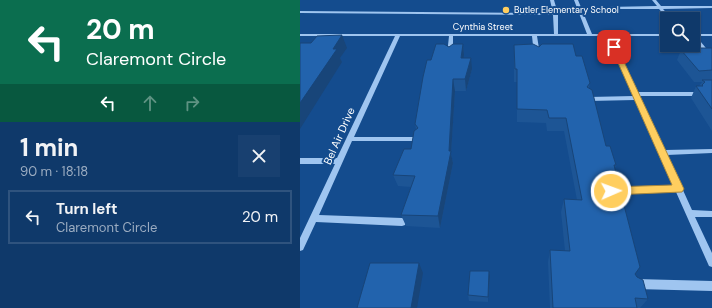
<!DOCTYPE html>
<html lang="en">
<head>
<meta charset="utf-8">
<style>
	:root { --surface:#0f396a; --page:#184070; --text:#f1f3f6; --muted:#9bacc1; --line:#2f537e }
	body { margin:0; font-family:"DM Sans",sans-serif; background:var(--page); color:var(--text); height:100vh; display:flex; flex-direction:column; font-size:15px; white-space:nowrap }
	* { box-sizing:border-box; margin:0 }
	p { font-size:13px; color:var(--muted) }
	.icon { flex:none; width:22px; height:22px; fill:none; stroke:currentColor; stroke-width:2; stroke-linecap:round; stroke-linejoin:round }
	.map { position:relative; flex:1; overflow:hidden }
	.sheet { display:flex; flex-direction:column; background:var(--surface); width:300px }
	.sheet>* { flex:none }
	.hud { background:#0b6e4f; color:#fff; overflow:hidden }
	.controls { position:absolute; left:360px; top:12px; display:grid; gap:8px }
	.controls a { display:grid; place-items:center; width:40px; height:40px; border-radius:0px; background:var(--surface); box-shadow:0 1px 3px #0004,0 0 0 1px var(--line); font-size:20px }
	.pin { position:absolute; display:grid; place-items:center; width:34px; height:34px; color:#fff; margin:-17px; border-radius:8px; box-shadow:0 2px 6px #0006 }
	.me { position:absolute; width:44px; margin:-22px; rotate:88deg; stroke-linejoin:round; filter:drop-shadow(0 0 3px #0008) }
	.turn { display:flex; align-items:center; gap:14px; height:84px; padding:0 20px; font-size:18px }
	.turn .icon { width:52px; height:52px; stroke-width:2.5 }
	.turn b { display:block; font-size:28px; line-height:34px }
	.lanes { display:flex; align-items:center; height:38px; padding:0 20px; background:#0003; justify-content:center; gap:20px; direction:ltr }
	.lanes .off { opacity:.35 }
	.round { display:grid; place-items:center; flex:none; width:42px; height:42px; border-radius:0px; background:var(--page) }
	.summary { display:flex; align-items:center; justify-content:space-between; height:68px; padding:0 20px }
	h1 { font-size:24px; font-weight:700; line-height:30px }
	ul { padding:0; list-style:none }
	li { display:flex; align-items:center; gap:12px; height:54px; margin:0 8px 6px; padding:0 12px; border:2px solid var(--line); border-radius:0px }
	li div { flex:1 }
	li b { display:block; font-size:15px }
	li em { font-style:normal }
	main { display:flex; flex:1; min-height:0 }
	.map>svg:first-child { display:block }
</style>
</head>
<body>
<main>
<section class="sheet">
<div class="hud">
<div class="turn"><svg class="icon" aria-label="left" viewBox="0 0 24 24"><path d="M17 20v-9H6M10 6l-5 5 5 5"/></svg><div><b>20 m</b>Claremont Circle</div></div>
<div class="lanes"><svg class="icon" aria-label="left" viewBox="0 0 24 24"><path d="M17 20v-9H6M10 6l-5 5 5 5"/></svg><svg class="icon off" aria-label="ahead" viewBox="0 0 24 24"><path d="M12 20V5M6 11l6-6 6 6"/></svg><svg class="icon off" aria-label="right" viewBox="0 0 24 24"><path d="M7 20v-9h11M14 6l5 5-5 5"/></svg></div>
</div>
<div class="summary"><div><h1>1 min</h1><p>90 m · 18:18</p></div><a class="round"><svg class="icon" aria-label="close" viewBox="0 0 24 24"><path d="M6 6l12 12M18 6L6 18"/></svg></a></div>
<ul>
<li><svg class="icon" aria-label="left" viewBox="0 0 24 24"><path d="M17 20v-9H6M10 6l-5 5 5 5"/></svg><div><b>Turn left</b><p>Claremont Circle</p></div><em>20 m</em></li>
</ul>
</section>
<div class="map">
<svg width="412" height="308" viewBox="0 0 412 308">
	<rect width="100%" height="100%" fill="#144c8e"/>
	<g fill="none" stroke-linecap="round" stroke-linejoin="round">
		<path fill="#9fc5f0" fill-rule="evenodd" d="M250 0H254L258 14V34H287L274 0H278L292 34H367V36H312L338 92H395L398 94 395 96H339L365 150 412 149V153L367 155 392 210 412 211V217H395L412 253V267L409 266 376 192 311 194 308 193 307 191 308 189 311 188 373 186 335 100 289 101 286 99 289 97 334 96 307 36H237L240 55 237 57 234 55 232 36H153V55L150 57 147 55 149 36H100L54 137H117L120 139 117 141H52L19 215 102 218 105 219 106 222 105 225 102 226 16 222 3 250 0 251V238L35 164H0V158H37L95 36H0V34H254L253 15 0 13V11L253 13Z
			M352 0H356L361 6H412V8L363 9 372 19H368L359 9H306L304 8 306 7 357 6Z
			M393 34H412V36H396L410 53V55H406L393 39Z
			M336 279 412 281V291L336 289 333 287 331 284 333 281Z"/>
	</g>
	<path fill="#1d5595" d="M163 44 164 55 163 58 172 69 166 91H155L151 154 153 163 140 228 106 226 101 215 111 187 98 186 93 175 111 149 116 129 115 124 131 60 149 47Z
		M214 45 239 47 276 56 290 83 289 88 306 146 316 165 315 168 316 173 313 182 340 267 335 274 348 299 340 308H250L248 262 250 250 265 251 261 212 264 199 277 200 264 131H247L246 123 217 122V82H214Z
		M386 48H412V131L391 98 396 86H399L402 82H394L377 60 381 50 386 49Z
		M189 271 190 276 188 302 169 301 168 295Z"/>
	<path fill="#184579" d="M42 35 47 48 40 58 42 62 0 129V103L33 49Z
		M163 44 164 55 162 69 161 58Z
		M171 58 172 69 166 91 165 79Z
		M153 79 155 91 151 154 153 163 140 228 138 216 149 151Z
		M316 173 311 186 307 188 311 175Z
		M119 263 123 273 117 308H111Z
		M189 271 190 276 188 302V297Z"/>
	<path fill="#2263ad" stroke="#184579" d="M42 35 33 49H37L0 103V43H11L17 36Z
		M136 44H144L149 47 153 44H163L161 58H171L165 79H153L149 151H151L138 216 101 215 115 176 93 175 104 149H111L114 131 118 128 115 124 123 77 127 60H131Z
		M233 44 239 47 242 44H273L276 56H282L290 83 287 87 292 90 306 146H310L316 165H314L316 173 311 175 310 179 312 181 318 182 340 267 335 274 337 277 343 280 348 299 335 298 337 308H253L250 250 270 251 264 199 282 200 266 118H249L247 110 217 109V69H215L214 45Z
		M386 48H412V70L399 71 381 50 388 49Z
		M402 80H412V109L396 86H403L402 85 405 82Z
		M70 263H119L111 308H57Z
		M170 271H189L188 297 168 295Z"/>
	<path fill="#ffce5f" stroke="#a6863e" d="M312 45 317 47 384 189 382 192 311 195 307 194 306 191 307 188 311 187 372 185 311 47Z"/>
	<circle fill="#ffce5f" stroke="#144c8e" stroke-width="1.5" cx="206" cy="10" r="4"/>
	<g text-anchor="middle" stroke-width="4" stroke-linejoin="round" paint-order="stroke">
		<g font-size="9" fill="#fff" stroke="#144c8e" text-anchor="start">
			<text x="214" y="13">Butler Elementary School</text>
		</g>
		<g font-size="9" fill="#fff" stroke="#144c8e">
			<text x="183" y="30">Cynthia Street</text>
		</g>
		<g font-size="11" fill="#fff" stroke="#144c8e">
			<text transform="translate(39 136) rotate(-66)" y="4">Bel Air Drive</text>
		</g>
	</g>
</svg>
<div class="controls">
<a><svg class="icon" aria-label="search" viewBox="0 0 24 24"><circle cx="10" cy="10" r="6"/><path d="M15 15l6 6"/></svg></a>
</div>
<div class="pin" style="left:314px;top:47px;background:#d93025"><svg class="icon" aria-label="arrive" viewBox="0 0 24 24"><path d="M6 21V4h12l-3 4 3 4H6"/></svg></div>
<svg class="me" style="left:311px;top:191px" viewBox="-20 -20 40 40"><circle r="17" fill="#ffce5f" stroke="#fff" stroke-width="3"/><path d="M0-11L8 9 0 5-8 9z" fill="#fff"/></svg>
</div>
</main>
</body>
</html>
